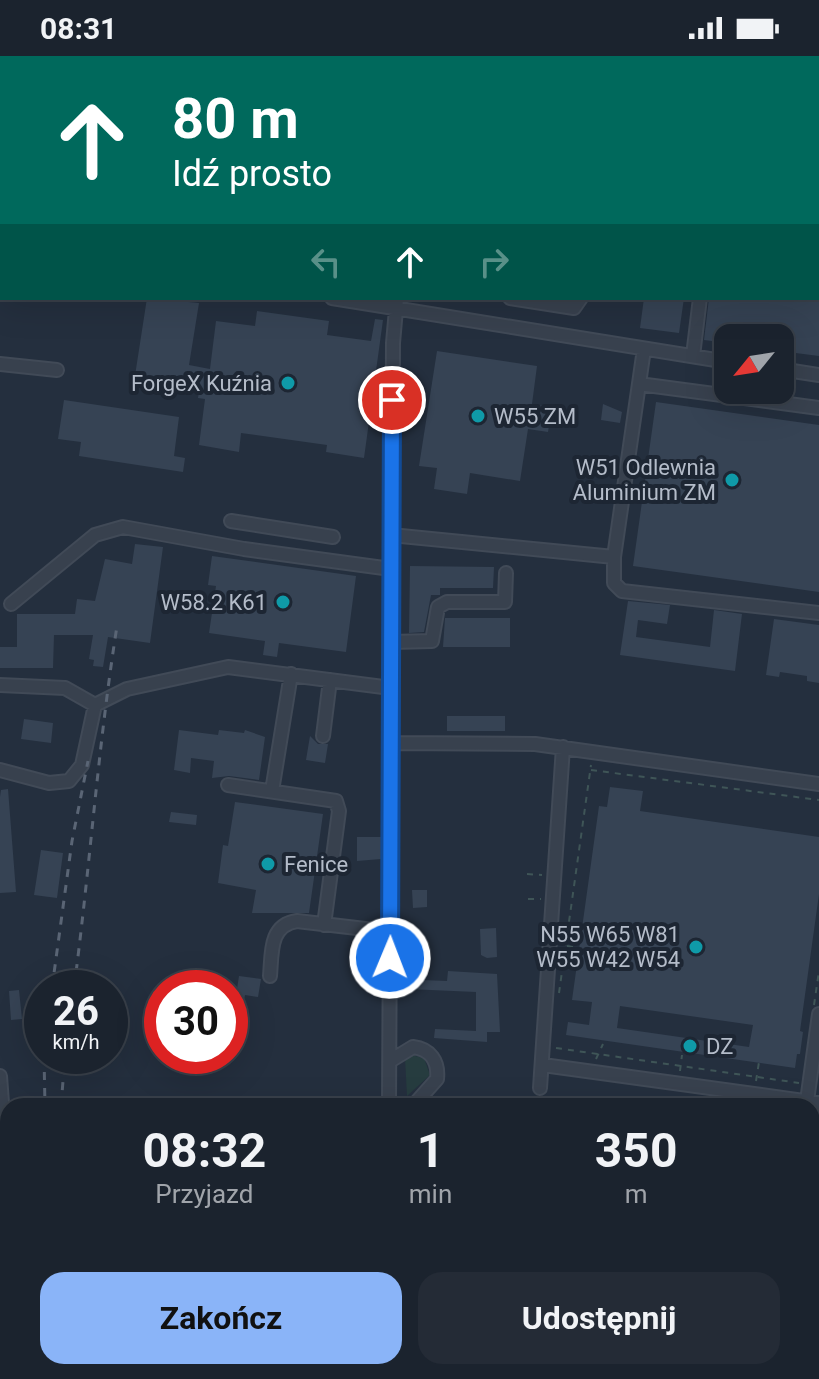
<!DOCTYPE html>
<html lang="pl">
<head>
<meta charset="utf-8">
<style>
	:root { --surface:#1b232e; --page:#242b36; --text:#f1f3f6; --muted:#a0a4aa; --line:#39404a; --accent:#8ab4f8 }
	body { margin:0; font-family:Roboto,sans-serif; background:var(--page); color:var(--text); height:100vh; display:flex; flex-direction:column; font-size:30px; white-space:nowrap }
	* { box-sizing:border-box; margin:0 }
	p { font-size:26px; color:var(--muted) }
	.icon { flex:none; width:44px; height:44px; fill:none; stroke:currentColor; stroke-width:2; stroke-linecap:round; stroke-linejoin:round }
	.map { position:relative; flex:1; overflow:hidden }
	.details { position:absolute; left:0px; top:1042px; width:820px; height:282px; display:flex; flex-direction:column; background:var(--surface); border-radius:24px 24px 0 0; box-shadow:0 8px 32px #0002,0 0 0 2px var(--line) }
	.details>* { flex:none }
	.banner { position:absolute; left:0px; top:0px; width:820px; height:244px; box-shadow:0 8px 32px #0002,0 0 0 2px var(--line); background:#00695c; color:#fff; overflow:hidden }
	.needle { width:52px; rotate:240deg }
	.fabs { position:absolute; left:714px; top:268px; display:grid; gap:16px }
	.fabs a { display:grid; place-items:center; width:80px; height:80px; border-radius:16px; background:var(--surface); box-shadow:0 8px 32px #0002,0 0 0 2px var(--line); font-size:40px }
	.speed { position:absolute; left:24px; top:914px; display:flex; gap:16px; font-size:40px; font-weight:700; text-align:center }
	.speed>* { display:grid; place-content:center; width:104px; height:104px; border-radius:50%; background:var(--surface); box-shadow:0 8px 32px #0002,0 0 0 2px var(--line); line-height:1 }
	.speed small { font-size:20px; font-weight:400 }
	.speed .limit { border:12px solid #d22; background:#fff; color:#111 }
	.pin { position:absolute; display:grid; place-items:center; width:68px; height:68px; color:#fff; margin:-34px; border:4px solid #fff; border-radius:50%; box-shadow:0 2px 8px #0007 }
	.me { position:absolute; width:88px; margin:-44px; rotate:1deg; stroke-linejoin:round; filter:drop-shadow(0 0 6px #0008) }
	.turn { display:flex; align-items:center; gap:28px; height:168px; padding:0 40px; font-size:36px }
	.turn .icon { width:104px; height:104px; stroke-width:2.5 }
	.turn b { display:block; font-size:56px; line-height:68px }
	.lanes { display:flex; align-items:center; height:76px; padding:0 40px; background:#0003; justify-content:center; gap:40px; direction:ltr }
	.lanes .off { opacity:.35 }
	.eta { display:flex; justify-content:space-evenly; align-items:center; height:136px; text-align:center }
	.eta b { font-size:48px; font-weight:700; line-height:56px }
	.action { display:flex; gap:16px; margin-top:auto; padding:16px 40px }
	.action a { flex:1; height:92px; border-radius:24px; background:var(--accent); color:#111; font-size:32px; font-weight:700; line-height:92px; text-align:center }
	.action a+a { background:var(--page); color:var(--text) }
	.status { display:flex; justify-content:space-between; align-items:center; height:56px; padding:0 40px; background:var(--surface); direction:ltr }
	.status svg { height:22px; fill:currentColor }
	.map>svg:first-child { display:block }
</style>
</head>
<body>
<div class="status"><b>08:31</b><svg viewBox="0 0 49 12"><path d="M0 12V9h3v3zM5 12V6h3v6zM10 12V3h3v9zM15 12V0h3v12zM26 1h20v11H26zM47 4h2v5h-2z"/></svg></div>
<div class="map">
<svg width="819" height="1323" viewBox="0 0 819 1323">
	<rect width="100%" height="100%" fill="#242f3e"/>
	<path fill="#263c3f" d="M411 999 424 1002 430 1019 407 1040 405 1002Z"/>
	<path fill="#364354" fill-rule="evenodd" d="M147 242 199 247 189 309 210 313 216 265 255 270 257 255 329 265 327 279 371 285 375 263 383 264 364 402 326 396 327 389 241 377 239 396 199 389 205 343 198 342 199 336 134 326Z
		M644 242H684L679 277 640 272Z
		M709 242H819V300L780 295V282H728V287L704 284Z
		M437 295 537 310 532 348 552 351 548 376 528 373 520 425 470 417 467 438 434 433 437 412 419 410Z
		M64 344 179 361 174 400 185 402 183 416 79 400 81 386 58 383Z
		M656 346 819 369V536L633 510Z
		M603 348 622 356 620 367 601 364Z
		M135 488 163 491 150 587 108 581 103 611 93 610 94 604 89 603 93 579H54L53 612H0V591H17V558H75L77 543 95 545 105 503 132 508Z
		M212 500 356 520 346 596 279 587 277 601 263 599 265 585 209 577 216 530 208 529Z
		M410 510 494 511 493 532H440V539H431L424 576 409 577Z
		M628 545 670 549 667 568 638 564 636 581 710 591 714 554 742 558 735 615 620 599Z
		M445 562H510V591H443Z
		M774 563 819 569V627L807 625V620L780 616 779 621 766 619Z
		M447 660H505V675H447Z
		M24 663 53 667 51 687 21 683Z
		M179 674 218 679 219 674 244 677 245 674 265 681 259 724 229 720 212 722 214 705 191 702 190 717 174 714Z
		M310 680 318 688H328L325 707 306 704Z
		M610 731 643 735 640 755 819 781V838L800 975 803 976 800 998H797L795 1012 566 979 568 966 589 969 592 946 572 944 599 750 607 751ZM620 950 753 969 749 991 617 972Z
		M8 733 16 836 0 837V741L1 734Z
		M235 746 323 758 309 857H252L256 834 218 827 223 789 228 790Z
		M171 756 197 759 196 769 169 766Z
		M357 781H381V803L357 805Z
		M41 794 63 797 57 842 34 839Z
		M412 834H427V851L413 852Z
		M496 872 497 901 487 902 481 899 480 873Z
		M410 907 423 908 422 924 447 925 448 915 497 918 500 976H487V986L434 982 435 973 476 975V936L408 933Z
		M239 920 261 923 258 941 245 939 241 960 233 959Z
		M19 934 22 963 11 964 9 935Z
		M0 1221H7L8 1323H0Z"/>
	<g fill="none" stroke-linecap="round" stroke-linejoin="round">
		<defs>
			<path id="minor" d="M758 0 767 2
				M435 2V0
				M626 2V0
				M818 32H819
				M818 195 819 196
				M0 197H2
				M332 242 728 306
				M510 242 574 252 581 242
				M693 300 700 242
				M0 308 57 314
				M780 313 819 319
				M639 328 819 352
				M231 465 333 481
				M391 479 614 501 644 293
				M614 501V527L622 535 819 557
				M11 548 95 479 123 471 244 493 391 513
				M391 586 432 585 438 551 447 546H505L506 517
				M0 629 65 632 95 649
				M95 649 127 633 228 611 391 632
				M323 680 330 624
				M392 687 535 688 819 728
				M0 714 49 727 69 725 82 709 95 649
				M228 729 336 745 339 755 324 869
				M272 735 291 618
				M270 920C272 897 269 869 297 865L391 876
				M390 1005 413 991C430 993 439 1005 437 1023L413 1050
				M543 1009 819 1047
				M0 1020 8 1126
				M540 1032 563 691
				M807 1045 819 958
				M389 1050 393 287 397 242
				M812 1134 819 1135
				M24 1316 25 1323
				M82 1316V1323
				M504 1316V1323
				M527 1316V1323
				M582 1316V1323
				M389 1323V1316
				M754 1323V1316"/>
		</defs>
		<use href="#minor" stroke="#414a57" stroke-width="16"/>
		<path stroke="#3f5557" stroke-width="2" stroke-dasharray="6 6" stroke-linecap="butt" d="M591 714 819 744
			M527 818 542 819
			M528 843H541
			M568 880 578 881
			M567 890 578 892
			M559 937 591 709
			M814 949 819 915
			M556 992 799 1027
			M596 1003 603 988
			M680 1015 682 999
			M756 1025 759 1006
			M812 1147 819 1148
			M812 1226 819 1227
			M812 1301H819
			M595 1316V1323
			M693 1316H702V1323
			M659 1323V1316
			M741 1323V1316"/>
		<use href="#minor" stroke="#38414e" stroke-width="12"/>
		<path stroke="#5a6575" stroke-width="3" stroke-dasharray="8 8" stroke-linecap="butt" d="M52 932 72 785 88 705
			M74 932C90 811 98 690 117 570
			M44 1000 45 1050
			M61 1050 65 1000
			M94 1316 95 1323"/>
	</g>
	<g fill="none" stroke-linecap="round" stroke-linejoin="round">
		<defs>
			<path id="route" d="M390 902 392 344"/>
		</defs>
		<use href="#route" stroke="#114b97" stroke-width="20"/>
		<use href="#route" stroke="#1a73e8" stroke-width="14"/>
	</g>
	<g fill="#0f9aa8" stroke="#1d2633" stroke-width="3">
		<circle cx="288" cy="327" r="8"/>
		<circle cx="478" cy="360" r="8"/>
		<circle cx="732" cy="424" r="8"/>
		<circle cx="283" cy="546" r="8"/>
		<circle cx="268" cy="808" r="8"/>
		<circle cx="696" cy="891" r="8"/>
		<circle cx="690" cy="990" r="8"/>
	</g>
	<g text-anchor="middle" stroke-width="8" stroke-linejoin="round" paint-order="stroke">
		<g font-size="22" fill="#b4bcc9" stroke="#1d2633" text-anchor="end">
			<text x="272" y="335">ForgeX Kuźnia</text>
			<text x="494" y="368" text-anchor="start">W55 ZM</text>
			<text x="716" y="419">W51 Odlewnia<tspan x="716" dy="25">Aluminium ZM</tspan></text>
			<text x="267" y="554">W58.2 K61</text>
			<text x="284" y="816" text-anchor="start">Fenice</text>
			<text x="680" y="886">N55 W65 W81<tspan x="680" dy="25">W55 W42 W54</tspan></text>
			<text x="706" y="998" text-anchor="start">DZ</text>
		</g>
	</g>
</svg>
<div class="fabs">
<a><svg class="needle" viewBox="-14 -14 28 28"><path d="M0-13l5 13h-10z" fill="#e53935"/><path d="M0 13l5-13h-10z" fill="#a0a4aa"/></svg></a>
</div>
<div class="speed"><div>26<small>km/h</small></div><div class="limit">30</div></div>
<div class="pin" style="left:392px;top:344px;background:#d93025"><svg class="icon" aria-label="arrive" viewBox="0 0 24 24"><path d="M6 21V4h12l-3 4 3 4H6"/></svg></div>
<svg class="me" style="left:390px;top:902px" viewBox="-20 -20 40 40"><circle r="17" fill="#1a73e8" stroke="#fff" stroke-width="3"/><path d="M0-11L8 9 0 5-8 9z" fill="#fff"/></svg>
<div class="banner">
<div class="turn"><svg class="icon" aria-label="ahead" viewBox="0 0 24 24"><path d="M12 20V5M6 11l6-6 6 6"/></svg><div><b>80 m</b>Idź prosto</div></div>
<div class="lanes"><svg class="icon off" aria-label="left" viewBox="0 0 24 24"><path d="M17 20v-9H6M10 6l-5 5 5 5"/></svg><svg class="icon" aria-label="ahead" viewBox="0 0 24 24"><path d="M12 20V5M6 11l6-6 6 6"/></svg><svg class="icon off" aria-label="right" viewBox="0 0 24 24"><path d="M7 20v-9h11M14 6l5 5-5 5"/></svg></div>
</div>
<section class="details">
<div class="eta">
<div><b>08:32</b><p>Przyjazd</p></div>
<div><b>1</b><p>min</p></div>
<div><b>350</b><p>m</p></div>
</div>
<div class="action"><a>Zakończ</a><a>Udostępnij</a></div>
</section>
</div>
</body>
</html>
